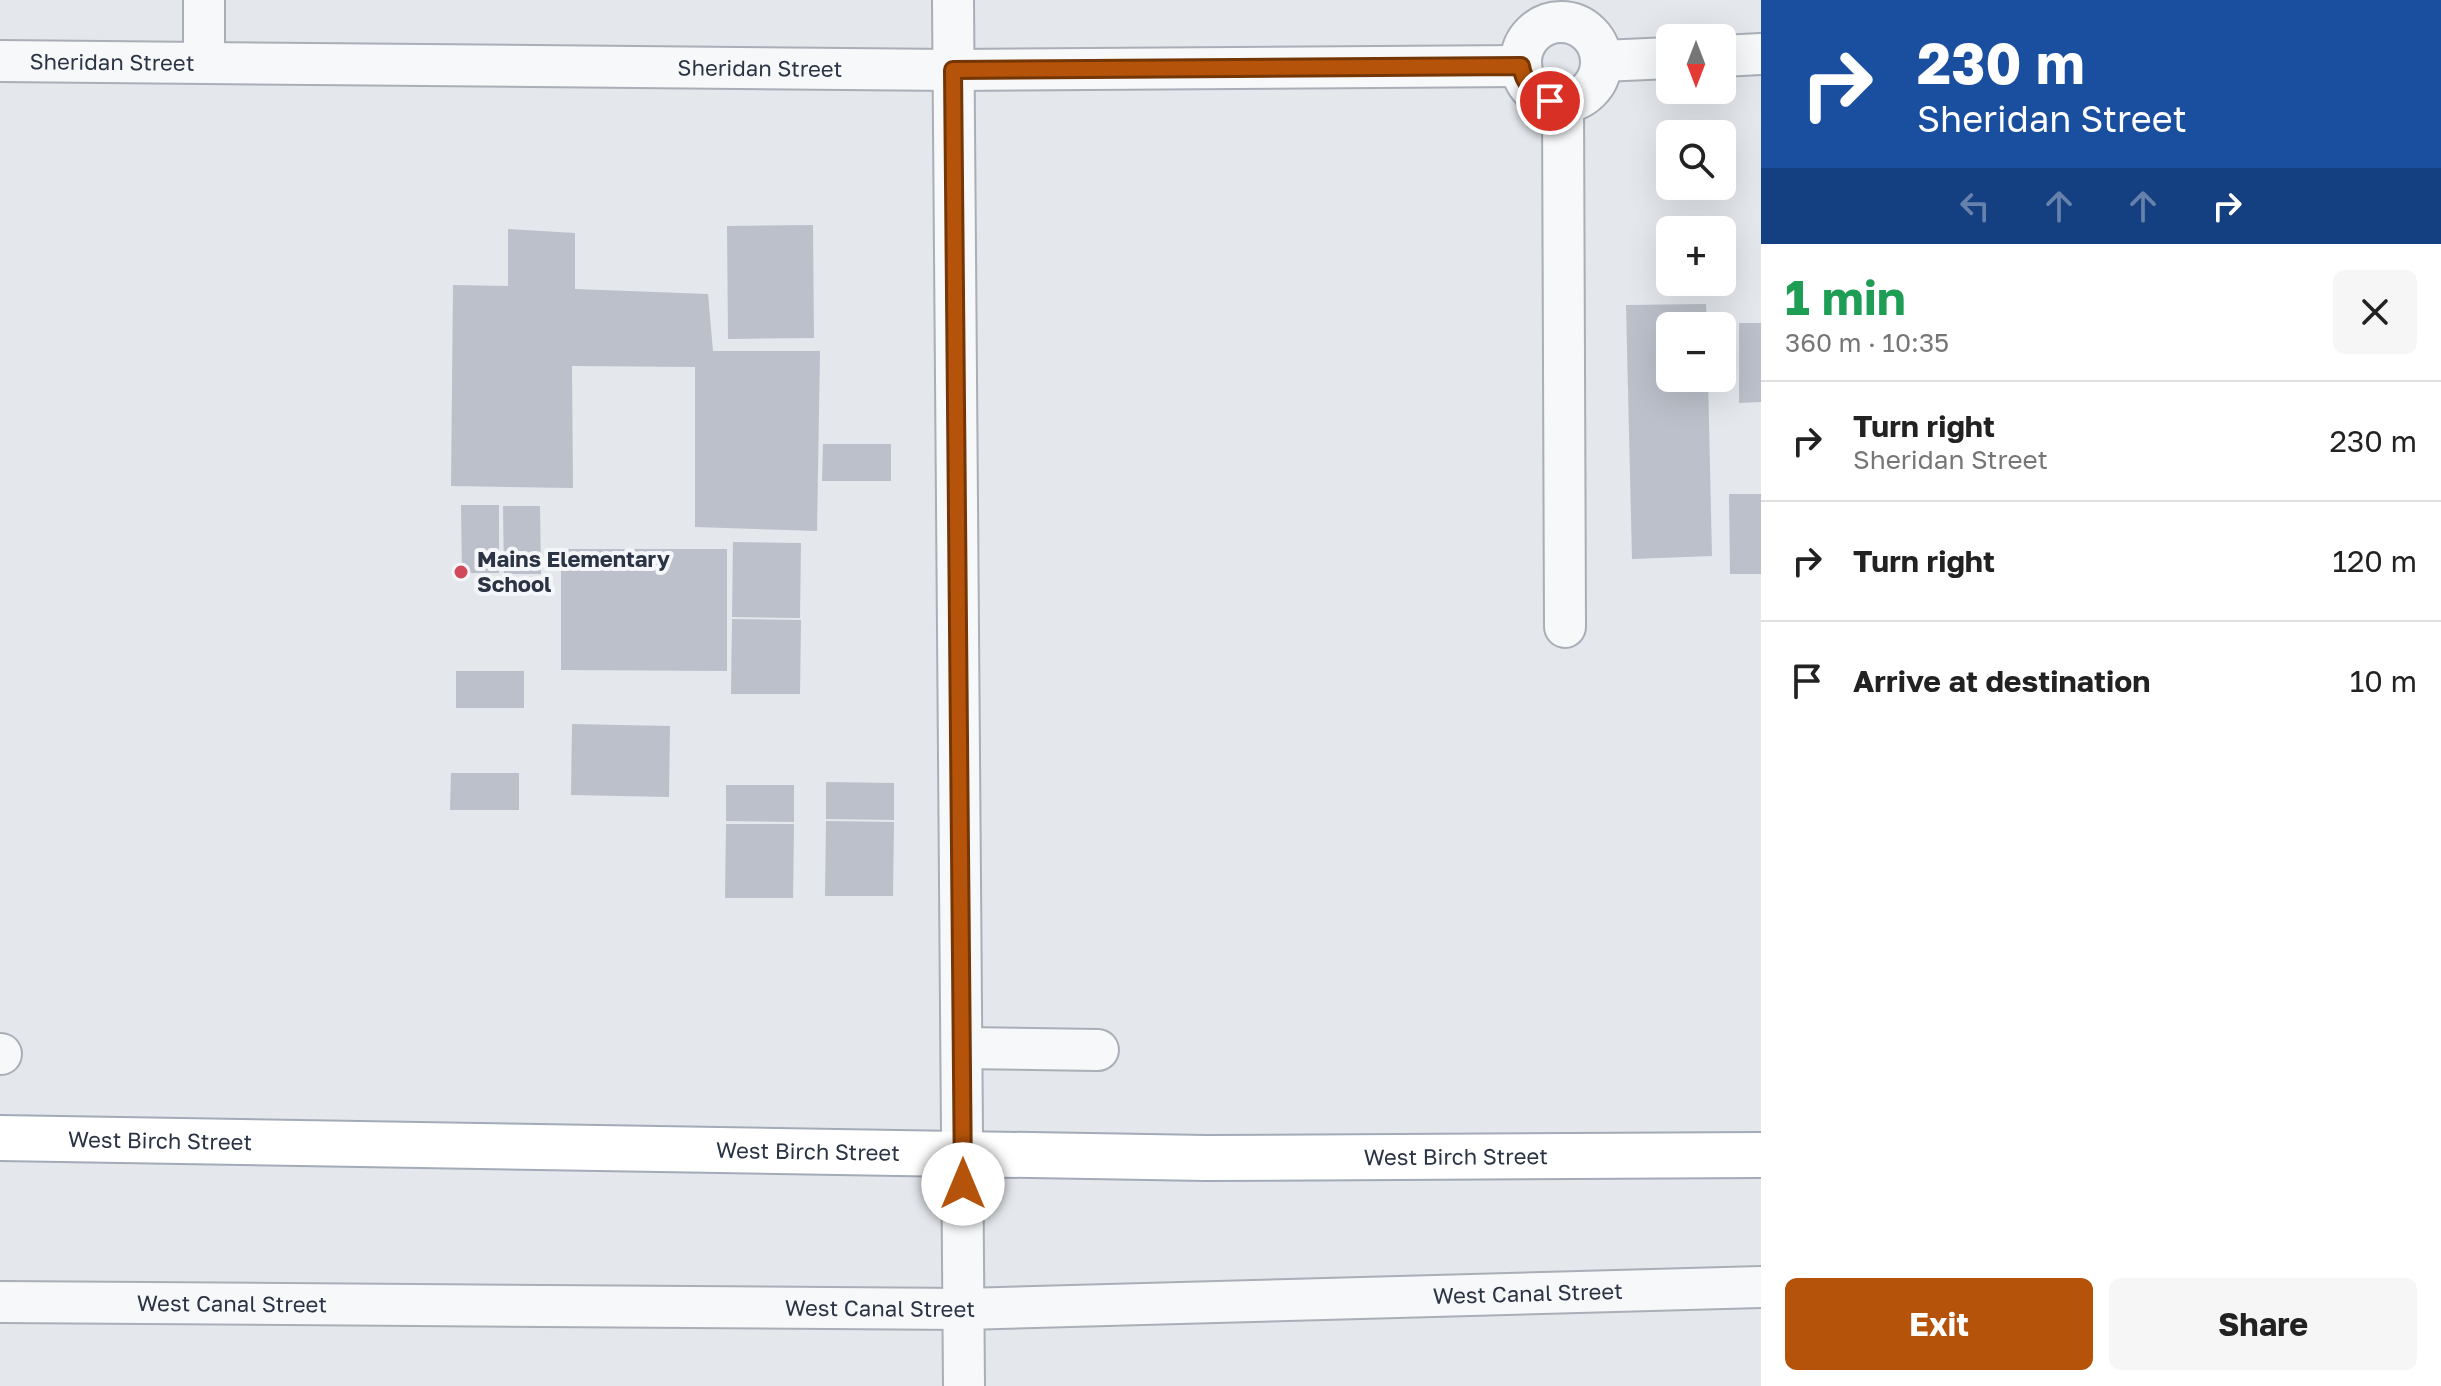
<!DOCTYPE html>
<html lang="en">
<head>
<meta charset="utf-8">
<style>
	:root { --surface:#fff; --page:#f6f6f6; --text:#222; --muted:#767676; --line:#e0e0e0; --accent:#b45309 }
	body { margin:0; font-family:"Golos Text",sans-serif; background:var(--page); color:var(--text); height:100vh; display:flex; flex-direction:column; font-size:30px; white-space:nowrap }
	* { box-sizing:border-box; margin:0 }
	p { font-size:26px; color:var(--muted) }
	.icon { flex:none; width:44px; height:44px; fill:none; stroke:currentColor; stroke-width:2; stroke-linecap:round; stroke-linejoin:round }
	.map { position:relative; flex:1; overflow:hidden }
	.side { display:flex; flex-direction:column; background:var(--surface); width:680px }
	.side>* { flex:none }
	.hud { background:#1a4fa0; color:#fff; overflow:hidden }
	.needle { width:52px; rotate:180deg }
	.tools { position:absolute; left:1656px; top:24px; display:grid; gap:16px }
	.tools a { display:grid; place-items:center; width:80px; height:80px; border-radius:12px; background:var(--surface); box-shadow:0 8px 32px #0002; font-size:40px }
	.pin { position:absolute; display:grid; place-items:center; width:68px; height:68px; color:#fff; margin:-34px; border:4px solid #fff; border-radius:50%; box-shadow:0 2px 8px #0007 }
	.me { position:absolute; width:88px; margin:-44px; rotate:0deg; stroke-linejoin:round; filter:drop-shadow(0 0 6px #0008) }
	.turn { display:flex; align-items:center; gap:28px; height:168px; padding:0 24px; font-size:36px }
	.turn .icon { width:104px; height:104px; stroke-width:2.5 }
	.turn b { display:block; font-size:56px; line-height:68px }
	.lanes { display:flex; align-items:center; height:76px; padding:0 24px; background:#0003; justify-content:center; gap:40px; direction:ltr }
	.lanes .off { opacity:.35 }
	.round { display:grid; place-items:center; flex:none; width:84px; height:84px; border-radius:12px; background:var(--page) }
	.summary { display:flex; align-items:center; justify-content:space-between; height:136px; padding:0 24px }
	h1 { font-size:48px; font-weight:700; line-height:60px; color:#1e9e55 }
	.button { display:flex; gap:16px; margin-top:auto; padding:16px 24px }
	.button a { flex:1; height:92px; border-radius:12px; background:var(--accent); color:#fff; font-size:32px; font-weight:700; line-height:92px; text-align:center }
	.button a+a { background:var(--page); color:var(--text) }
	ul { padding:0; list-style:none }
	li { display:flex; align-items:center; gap:24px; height:120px; padding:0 24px; border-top:2px solid var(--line) }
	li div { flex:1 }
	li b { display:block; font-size:30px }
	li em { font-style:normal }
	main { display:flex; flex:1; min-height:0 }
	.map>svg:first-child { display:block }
</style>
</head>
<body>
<main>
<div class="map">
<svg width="1761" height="1386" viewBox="0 0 1761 1386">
	<rect width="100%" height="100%" fill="#e4e7ec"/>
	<path fill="#bbc0ca" d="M813 225 814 338 728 339 727 226Z
		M508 229 575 233V289L708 294 713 351H820L817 531 695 527V367L572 366 573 488 451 486 453 285 508 286Z
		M1706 304 1707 326H1670V378H1708L1712 556 1632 559 1626 305Z
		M1739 323H1761V402L1739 403Z
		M823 444H891V481H822Z
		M1729 494H1761V574H1730Z
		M461 505H499V573H462Z
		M503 506H540L541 574H504Z
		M733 542 801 543 800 618 732 617Z
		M561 549H727V671L561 670Z
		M732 619 801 620 800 694H731Z
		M456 671H524V708H456Z
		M572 724 670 726 669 797 571 795Z
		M451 773H519V810H450Z
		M826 782 894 783V820L826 819Z
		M726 785H794V822L726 821Z
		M826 821 894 822 893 896H825Z
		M726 824H794L793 898H725Z"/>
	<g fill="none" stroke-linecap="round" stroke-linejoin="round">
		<defs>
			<g id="minor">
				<path d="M204 0V63"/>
				<path d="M953 0 964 1386"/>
				<circle cx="1561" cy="62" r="40"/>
				<path d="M1722 56 1761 54"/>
				<path id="s1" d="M0 61 953 70 1521 66"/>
				<path d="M1602 61 1670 58"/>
				<path d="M1563 102 1565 627"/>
				<path d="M962 1048 1098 1050"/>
				<path d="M0 1054H1"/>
				<path id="s2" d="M0 1302 964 1309 1761 1287"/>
			</g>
			<g id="major">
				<path id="s3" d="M0 1138 1206 1158 1761 1155"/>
			</g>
		</defs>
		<use href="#minor" stroke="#a9aeb7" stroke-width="44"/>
		<use href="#major" stroke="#a3abb8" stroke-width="48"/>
		<use href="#minor" stroke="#f7f8fa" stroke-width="40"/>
		<use href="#major" stroke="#fff" stroke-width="44"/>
	</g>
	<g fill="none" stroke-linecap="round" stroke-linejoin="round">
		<defs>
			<path id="route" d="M963 1184 953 70 1521 66C1524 84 1534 93 1550 101"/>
		</defs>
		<use href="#route" stroke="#753606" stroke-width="20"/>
		<use href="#route" stroke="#b45309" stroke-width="14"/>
	</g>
	<circle fill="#d1495b" stroke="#f4f6f9" stroke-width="3" cx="461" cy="572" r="8"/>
	<g text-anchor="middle" stroke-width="8" stroke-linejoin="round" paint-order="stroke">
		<g font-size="22" fill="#2b3445" stroke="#f4f6f9">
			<text dy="8" stroke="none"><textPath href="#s1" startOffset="112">Sheridan Street</textPath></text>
			<text dy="8" stroke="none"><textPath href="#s1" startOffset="760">Sheridan Street</textPath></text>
			<text dy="8" stroke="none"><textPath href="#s3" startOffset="160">West Birch Street</textPath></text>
			<text dy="8" stroke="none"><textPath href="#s3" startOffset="808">West Birch Street</textPath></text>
			<text dy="8" stroke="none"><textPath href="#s3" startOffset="1456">West Birch Street</textPath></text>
			<text dy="8" stroke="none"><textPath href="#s2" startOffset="1528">West Canal Street</textPath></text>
			<text dy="8" stroke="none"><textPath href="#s2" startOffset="232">West Canal Street</textPath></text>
			<text dy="8" stroke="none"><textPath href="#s2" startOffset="880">West Canal Street</textPath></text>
		</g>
		<g font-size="22" font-weight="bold" fill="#2b3445" stroke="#f4f6f9" text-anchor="start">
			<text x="477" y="567">Mains Elementary<tspan x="477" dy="25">School</tspan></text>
		</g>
	</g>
</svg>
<div class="tools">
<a><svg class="needle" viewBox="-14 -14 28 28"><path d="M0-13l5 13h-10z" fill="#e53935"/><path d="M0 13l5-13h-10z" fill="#767676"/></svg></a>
<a><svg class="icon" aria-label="search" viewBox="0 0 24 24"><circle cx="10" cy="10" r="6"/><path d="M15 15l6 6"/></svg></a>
<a>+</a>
<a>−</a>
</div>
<div class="pin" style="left:1550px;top:101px;background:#d93025"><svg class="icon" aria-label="arrive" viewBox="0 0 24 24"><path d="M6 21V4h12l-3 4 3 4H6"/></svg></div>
<svg class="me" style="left:963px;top:1184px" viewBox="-20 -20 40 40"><circle r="19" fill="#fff"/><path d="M0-13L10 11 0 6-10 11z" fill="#b45309"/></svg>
</div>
<section class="side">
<div class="hud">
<div class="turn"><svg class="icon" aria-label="right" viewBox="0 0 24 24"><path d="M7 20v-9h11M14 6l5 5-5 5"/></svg><div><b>230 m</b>Sheridan Street</div></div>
<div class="lanes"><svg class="icon off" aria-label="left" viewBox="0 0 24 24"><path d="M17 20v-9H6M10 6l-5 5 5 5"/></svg><svg class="icon off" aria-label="ahead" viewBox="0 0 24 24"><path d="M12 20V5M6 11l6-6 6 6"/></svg><svg class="icon off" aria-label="ahead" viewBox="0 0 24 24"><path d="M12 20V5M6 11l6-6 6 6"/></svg><svg class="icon" aria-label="right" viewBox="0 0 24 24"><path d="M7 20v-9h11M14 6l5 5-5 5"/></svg></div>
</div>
<div class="summary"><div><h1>1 min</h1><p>360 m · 10:35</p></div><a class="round"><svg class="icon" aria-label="close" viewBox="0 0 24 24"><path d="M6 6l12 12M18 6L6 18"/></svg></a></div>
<ul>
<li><svg class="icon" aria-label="right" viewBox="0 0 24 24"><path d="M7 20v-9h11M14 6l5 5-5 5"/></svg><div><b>Turn right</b><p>Sheridan Street</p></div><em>230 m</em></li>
<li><svg class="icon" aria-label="right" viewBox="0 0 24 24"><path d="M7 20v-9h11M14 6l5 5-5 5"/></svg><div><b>Turn right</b></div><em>120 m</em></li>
<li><svg class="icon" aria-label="arrive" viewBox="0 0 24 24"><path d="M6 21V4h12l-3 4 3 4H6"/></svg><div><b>Arrive at destination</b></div><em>10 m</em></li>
</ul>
<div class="button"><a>Exit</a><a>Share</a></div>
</section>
</main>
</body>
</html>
